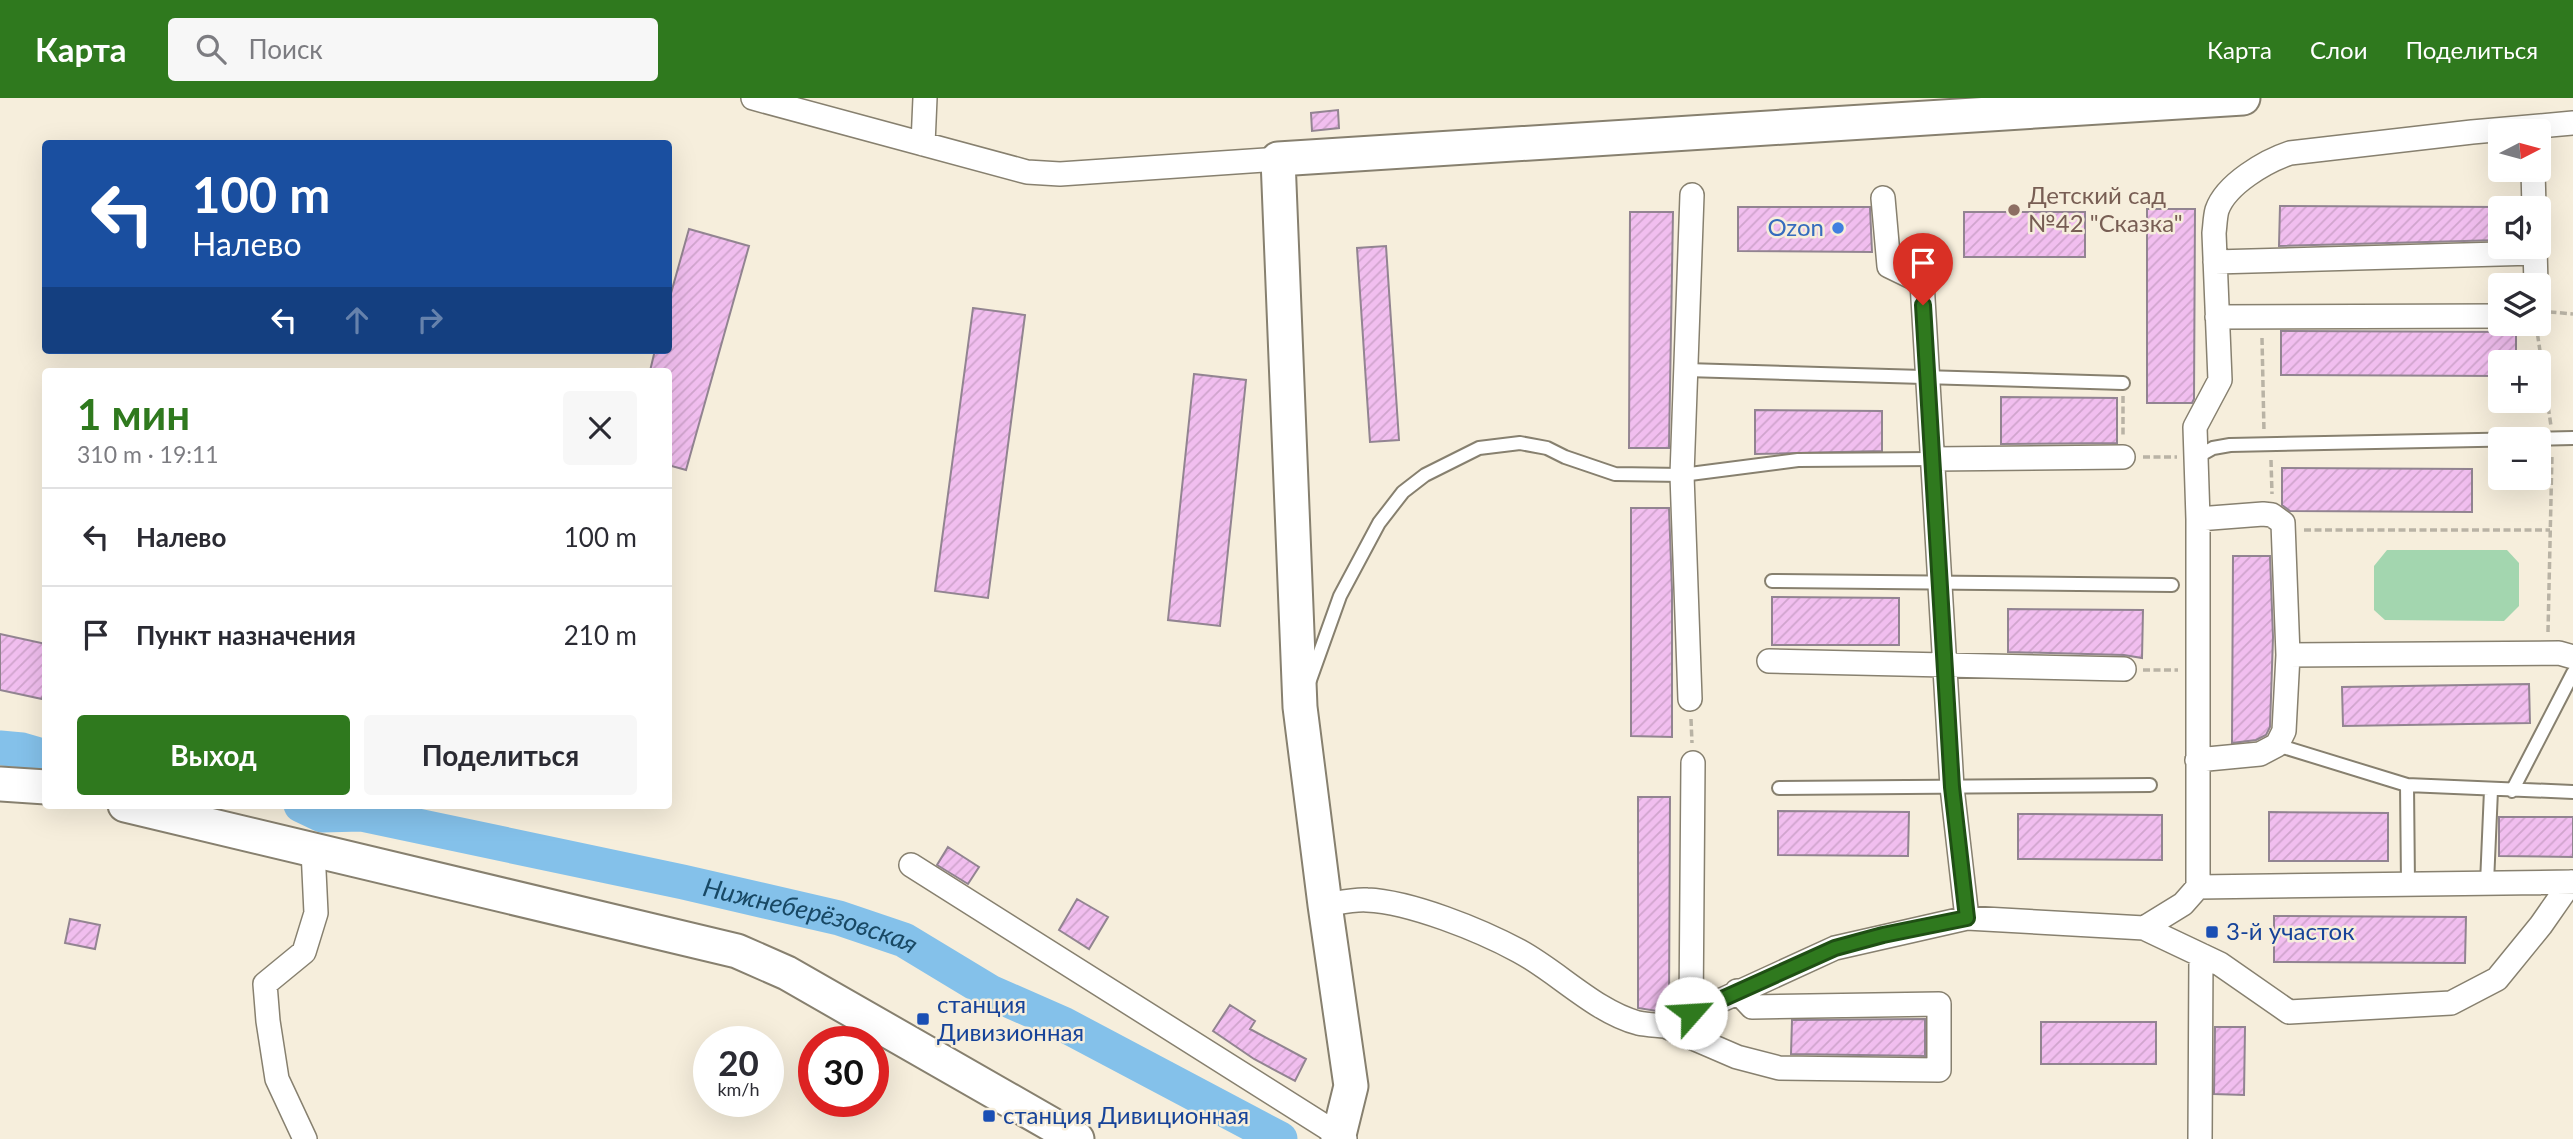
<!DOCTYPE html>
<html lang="ru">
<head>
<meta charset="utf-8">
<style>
	:root { --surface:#fff; --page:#f7f7f7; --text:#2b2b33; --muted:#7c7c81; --line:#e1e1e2; --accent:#2f791e }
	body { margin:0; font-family:Lato,sans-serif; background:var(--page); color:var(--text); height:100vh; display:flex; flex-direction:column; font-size:26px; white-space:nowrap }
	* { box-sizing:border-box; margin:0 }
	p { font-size:23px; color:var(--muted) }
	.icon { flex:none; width:38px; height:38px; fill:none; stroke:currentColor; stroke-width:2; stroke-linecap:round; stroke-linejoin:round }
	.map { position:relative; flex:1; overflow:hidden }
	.side { position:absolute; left:42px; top:270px; width:630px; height:441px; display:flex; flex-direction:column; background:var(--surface); border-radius:7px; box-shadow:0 7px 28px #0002 }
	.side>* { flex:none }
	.banner { position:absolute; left:42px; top:42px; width:630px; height:214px; border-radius:7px; box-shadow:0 7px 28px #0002; background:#1a4fa0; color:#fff; overflow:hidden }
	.needle { width:46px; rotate:84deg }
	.controls { position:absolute; left:2488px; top:21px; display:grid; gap:14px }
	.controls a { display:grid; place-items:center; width:63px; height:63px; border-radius:7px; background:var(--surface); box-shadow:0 7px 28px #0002; font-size:35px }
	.speed { position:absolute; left:693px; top:928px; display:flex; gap:14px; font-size:35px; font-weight:700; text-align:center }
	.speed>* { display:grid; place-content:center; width:91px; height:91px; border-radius:50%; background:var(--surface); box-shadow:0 7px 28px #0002; line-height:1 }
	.speed small { font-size:18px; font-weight:400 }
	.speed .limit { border:10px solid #d22; background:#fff; color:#111 }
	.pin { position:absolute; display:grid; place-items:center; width:60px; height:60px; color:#fff; margin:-72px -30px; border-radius:50% 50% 50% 0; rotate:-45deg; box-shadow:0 0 7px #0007 }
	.pin .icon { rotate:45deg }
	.me { position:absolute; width:77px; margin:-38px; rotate:64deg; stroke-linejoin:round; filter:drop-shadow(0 0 5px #0008) }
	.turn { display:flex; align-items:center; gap:24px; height:147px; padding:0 35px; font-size:32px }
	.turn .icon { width:91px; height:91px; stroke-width:2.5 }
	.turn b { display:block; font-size:49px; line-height:60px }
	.lanes { display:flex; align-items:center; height:66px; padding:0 35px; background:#0003; justify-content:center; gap:35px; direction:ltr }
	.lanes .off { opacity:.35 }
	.round { display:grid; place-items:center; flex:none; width:74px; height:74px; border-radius:7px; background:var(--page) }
	.headline { display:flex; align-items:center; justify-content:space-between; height:119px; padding:0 35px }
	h1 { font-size:42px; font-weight:700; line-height:52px; color:var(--accent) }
	.primary-button { display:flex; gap:14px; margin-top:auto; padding:14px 35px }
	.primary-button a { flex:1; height:80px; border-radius:7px; background:var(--accent); color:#fff; font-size:28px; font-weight:700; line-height:80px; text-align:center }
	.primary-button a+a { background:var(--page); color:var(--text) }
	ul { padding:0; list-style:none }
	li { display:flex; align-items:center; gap:21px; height:98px; padding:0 35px; border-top:2px solid var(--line) }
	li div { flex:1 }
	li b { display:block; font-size:26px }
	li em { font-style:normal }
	header { display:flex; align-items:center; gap:42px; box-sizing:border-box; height:98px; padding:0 35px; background:var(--accent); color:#fff }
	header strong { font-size:33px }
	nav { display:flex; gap:38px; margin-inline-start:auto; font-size:24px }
	.search { width:490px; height:63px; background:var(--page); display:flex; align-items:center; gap:18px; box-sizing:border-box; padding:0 24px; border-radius:7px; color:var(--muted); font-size:26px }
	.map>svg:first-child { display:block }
</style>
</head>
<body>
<header>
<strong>Карта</strong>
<div class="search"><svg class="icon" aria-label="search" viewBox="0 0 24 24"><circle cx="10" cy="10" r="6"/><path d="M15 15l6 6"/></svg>Поиск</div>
<nav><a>Карта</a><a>Слои</a><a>Поделиться</a></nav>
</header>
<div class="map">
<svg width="2573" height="1041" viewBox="0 0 2573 1041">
	<defs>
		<pattern id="building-hatch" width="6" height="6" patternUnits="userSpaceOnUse" patternTransform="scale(1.75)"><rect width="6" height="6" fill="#f1beef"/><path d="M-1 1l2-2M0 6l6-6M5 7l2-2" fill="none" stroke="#d0a4cd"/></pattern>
	</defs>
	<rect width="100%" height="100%" fill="#f6eedc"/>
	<path fill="#a3d6af" d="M2387 452H2507L2519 465V508L2504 523 2385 522 2374 512V468Z"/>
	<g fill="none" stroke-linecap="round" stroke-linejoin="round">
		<g stroke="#84c1ea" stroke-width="35">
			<path d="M0 650 22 652 46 659"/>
			<path id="s1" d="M301 707 322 717 361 716 683 784 839 820 904 842 990 894 1063 926 1280 1041"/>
		</g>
	</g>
	<path fill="url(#building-hatch)" stroke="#928491" stroke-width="2" d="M1338 12 1339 30 1312 33 1311 15Z
		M2280 108 2501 109V142L2279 148Z
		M1738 109H1870L1872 154 1738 153Z
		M2147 111H2195L2194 301 2192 305H2147Z
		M1630 114H1673L1669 350H1629Z
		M1964 114H2085V159H1964Z
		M689 131 749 148 686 372 668 367V273H650L655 252H668V206Z
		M1386 148 1399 342 1370 344 1357 150Z
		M973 210 1025 217 988 500 935 493Z
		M2281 233 2516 234V264H2501V278L2281 277Z
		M1194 276 1246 282 1220 528 1168 522Z
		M2001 299 2117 300V345L2001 346Z
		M1755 312 1882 313V353L1755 356Z
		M2282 370 2472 371V414L2290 413 2282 407Z
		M1631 410H1669L1672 492V639L1631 638Z
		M2233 458H2270L2273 539 2270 629 2266 637 2256 642 2232 645Z
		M1772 499 1899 500V547H1772Z
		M2008 511 2143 512 2142 560 2124 557 2008 554Z
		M0 536 46 546V586L42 601 0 592Z
		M2529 586 2530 625 2343 628 2342 589Z
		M1638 699H1670L1669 911 1663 914 1638 910Z
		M1778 713 1909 714 1908 758 1778 757Z
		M2269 714 2388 715V763H2269Z
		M2018 716 2162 717V762L2018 761Z
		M2499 719H2573V759L2499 758Z
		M948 749 979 769 968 786 937 767Z
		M1077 801 1108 819 1089 851 1059 832Z
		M2274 818 2466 819 2465 865 2274 864Z
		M70 821 100 827 95 851 65 845Z
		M1230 907 1255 923 1250 931 1306 961 1295 983 1254 961 1213 933Z
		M1925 921V958L1791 956 1792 922Z
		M2041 924H2156V966H2041Z
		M2215 929H2245L2244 997 2214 996Z"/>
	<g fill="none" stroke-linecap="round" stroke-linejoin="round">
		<defs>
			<path id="lane" d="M1686 272 2123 285
				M2197 359 2213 350 2230 347 2573 340
				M1772 483 2172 487
				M1310 582 1340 498 1379 425 1403 394 1425 377 1479 350 1520 345 1547 350 1565 359 1615 376 1682 377 1798 362 1933 361
				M2277 647 2407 687 2408 786
				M2407 687 2573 694
				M1779 690 2150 687
				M2512 693 2573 575
				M2487 785 2491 692"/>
			<path id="street" d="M753 0 1027 74 1060 76 1278 61
				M923 46 925 0
				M2533 72 2534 110
				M1883 100 1889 168 1922 184 1952 689 1967 820
				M2535 149 2536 187
				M2215 164 2535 155
				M2217 219 2501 218
				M1933 361 2123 359
				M2288 557 2559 555 2573 559
				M1769 563 2124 571
				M1690 601 1682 377 1692 97
				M2197 662 2260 656 2277 647 2284 633 2288 557 2283 425 2272 417 2263 416 2198 421
				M911 767 1345 1041
				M2198 789 2573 784
				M1325 807C1338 805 1354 801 1367 802 1411 804 1480 832 1519 853 1558 874 1596 914 1638 925 1647 927 1657 927 1665 928L1835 850 1967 820 2144 830 2220 866 2289 914 2451 905 2497 881 2541 827 2571 784
				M2144 830 2183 806 2198 789V421L2195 329 2220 282 2214 135C2215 128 2215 119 2217 112 2226 86 2266 63 2290 55L2472 34 2573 25
				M1691 915 1693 665
				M1665 928 1737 959 1779 970 1939 972V906L1752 909 1737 893
				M305 1041 277 981 268 923 265 886 304 854 316 815 313 752
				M2200 1041 2201 857"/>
			<path id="secondary" d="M0 686 46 689
				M125 707 737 853 787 875 1077 1041
				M1338 1041 1351 988 1325 807 1300 609 1278 61 2243 0"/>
		</defs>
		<use href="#lane" stroke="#87806f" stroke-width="16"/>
		<use href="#street" stroke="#87806f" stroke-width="26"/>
		<use href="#secondary" stroke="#87806f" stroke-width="37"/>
		<path stroke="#b9b3a5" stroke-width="3.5" stroke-dasharray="7 3.5" stroke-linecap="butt" d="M2539 213 2573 216
			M2536 226 2551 328
			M2262 240 2264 334
			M2123 298V339
			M2143 359H2177
			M2271 362 2272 396
			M2304 432H2550
			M2548 534 2552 356
			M2143 572H2178
			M1691 621 1692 645"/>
		<use href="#lane" stroke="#fff" stroke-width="12"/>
		<use href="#street" stroke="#fff" stroke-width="23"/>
		<use href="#secondary" stroke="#fff" stroke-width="33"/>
	</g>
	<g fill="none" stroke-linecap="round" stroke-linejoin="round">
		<defs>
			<path id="route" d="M1691 915 1835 850 1883 837 1967 820 1952 689 1923 207"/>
		</defs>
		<use href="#route" stroke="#1f4f14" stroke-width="18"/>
		<use href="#route" stroke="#2f791e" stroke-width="12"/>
	</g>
	<circle fill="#8d6e63" stroke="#f6eedc" stroke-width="2.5" cx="2014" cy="112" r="7"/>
	<circle fill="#3f7fe0" stroke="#f6eedc" stroke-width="2.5" cx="1838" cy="130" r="7"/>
	<g fill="#1a4fb4" stroke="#f6eedc" stroke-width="2.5">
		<rect x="2205" y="827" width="14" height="14" rx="3.5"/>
		<rect x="916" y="914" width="14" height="14" rx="3.5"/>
		<rect x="982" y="1011" width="14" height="14" rx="3.5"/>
	</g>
	<g text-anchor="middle" stroke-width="5" stroke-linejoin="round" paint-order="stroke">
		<g font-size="24" fill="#785e54" stroke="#f6eedc" text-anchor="start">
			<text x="2028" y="106">Детский сад<tspan x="2028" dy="28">№42 "Сказка"</tspan></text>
		</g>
		<g font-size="24" fill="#366cbe" stroke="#f6eedc" text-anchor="end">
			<text x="1824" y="138">Ozon</text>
		</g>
		<g font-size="24" fill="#164399" stroke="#f6eedc" text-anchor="start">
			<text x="2226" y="842">3-й участок</text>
			<text x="937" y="915">станция<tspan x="937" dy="28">Дивизионная</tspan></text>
			<text x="1003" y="1026">станция Дивиционная</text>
		</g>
		<g font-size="26" font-style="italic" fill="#184864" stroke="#f6eedc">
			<text dy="9" stroke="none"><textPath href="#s1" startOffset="523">Нижнеберёзовская</textPath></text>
		</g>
	</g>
</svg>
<div class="controls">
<a><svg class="needle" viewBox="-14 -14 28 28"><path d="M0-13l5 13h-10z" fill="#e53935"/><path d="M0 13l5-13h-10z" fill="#7c7c81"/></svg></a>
<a><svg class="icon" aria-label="sound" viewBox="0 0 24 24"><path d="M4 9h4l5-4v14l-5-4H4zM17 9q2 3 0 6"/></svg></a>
<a><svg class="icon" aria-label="layers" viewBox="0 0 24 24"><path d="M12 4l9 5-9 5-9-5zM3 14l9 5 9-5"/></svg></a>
<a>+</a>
<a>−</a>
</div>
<div class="speed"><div>20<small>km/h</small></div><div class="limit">30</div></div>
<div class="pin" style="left:1923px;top:207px;background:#d93025"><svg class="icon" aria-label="arrive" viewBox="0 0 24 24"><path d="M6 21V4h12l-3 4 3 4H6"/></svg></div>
<svg class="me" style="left:1691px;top:915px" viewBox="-20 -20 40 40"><circle r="19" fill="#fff"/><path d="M0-13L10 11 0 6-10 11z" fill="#2f791e"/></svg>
<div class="banner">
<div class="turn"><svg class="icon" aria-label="left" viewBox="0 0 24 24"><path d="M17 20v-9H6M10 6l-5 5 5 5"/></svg><div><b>100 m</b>Налево</div></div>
<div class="lanes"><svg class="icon" aria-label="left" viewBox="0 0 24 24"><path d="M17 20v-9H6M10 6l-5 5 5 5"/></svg><svg class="icon off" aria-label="ahead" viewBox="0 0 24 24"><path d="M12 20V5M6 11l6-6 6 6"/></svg><svg class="icon off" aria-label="right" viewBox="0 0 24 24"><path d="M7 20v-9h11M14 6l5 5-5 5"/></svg></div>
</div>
<section class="side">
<div class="headline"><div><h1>1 мин</h1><p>310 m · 19:11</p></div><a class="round"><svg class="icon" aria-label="close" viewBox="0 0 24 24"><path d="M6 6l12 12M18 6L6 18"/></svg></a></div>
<ul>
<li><svg class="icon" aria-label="left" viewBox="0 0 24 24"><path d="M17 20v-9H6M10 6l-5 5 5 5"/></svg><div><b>Налево</b></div><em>100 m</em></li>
<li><svg class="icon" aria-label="arrive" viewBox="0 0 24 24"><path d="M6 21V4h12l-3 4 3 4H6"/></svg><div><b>Пункт назначения</b></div><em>210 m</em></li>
</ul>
<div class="primary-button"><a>Выход</a><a>Поделиться</a></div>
</section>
</div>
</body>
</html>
